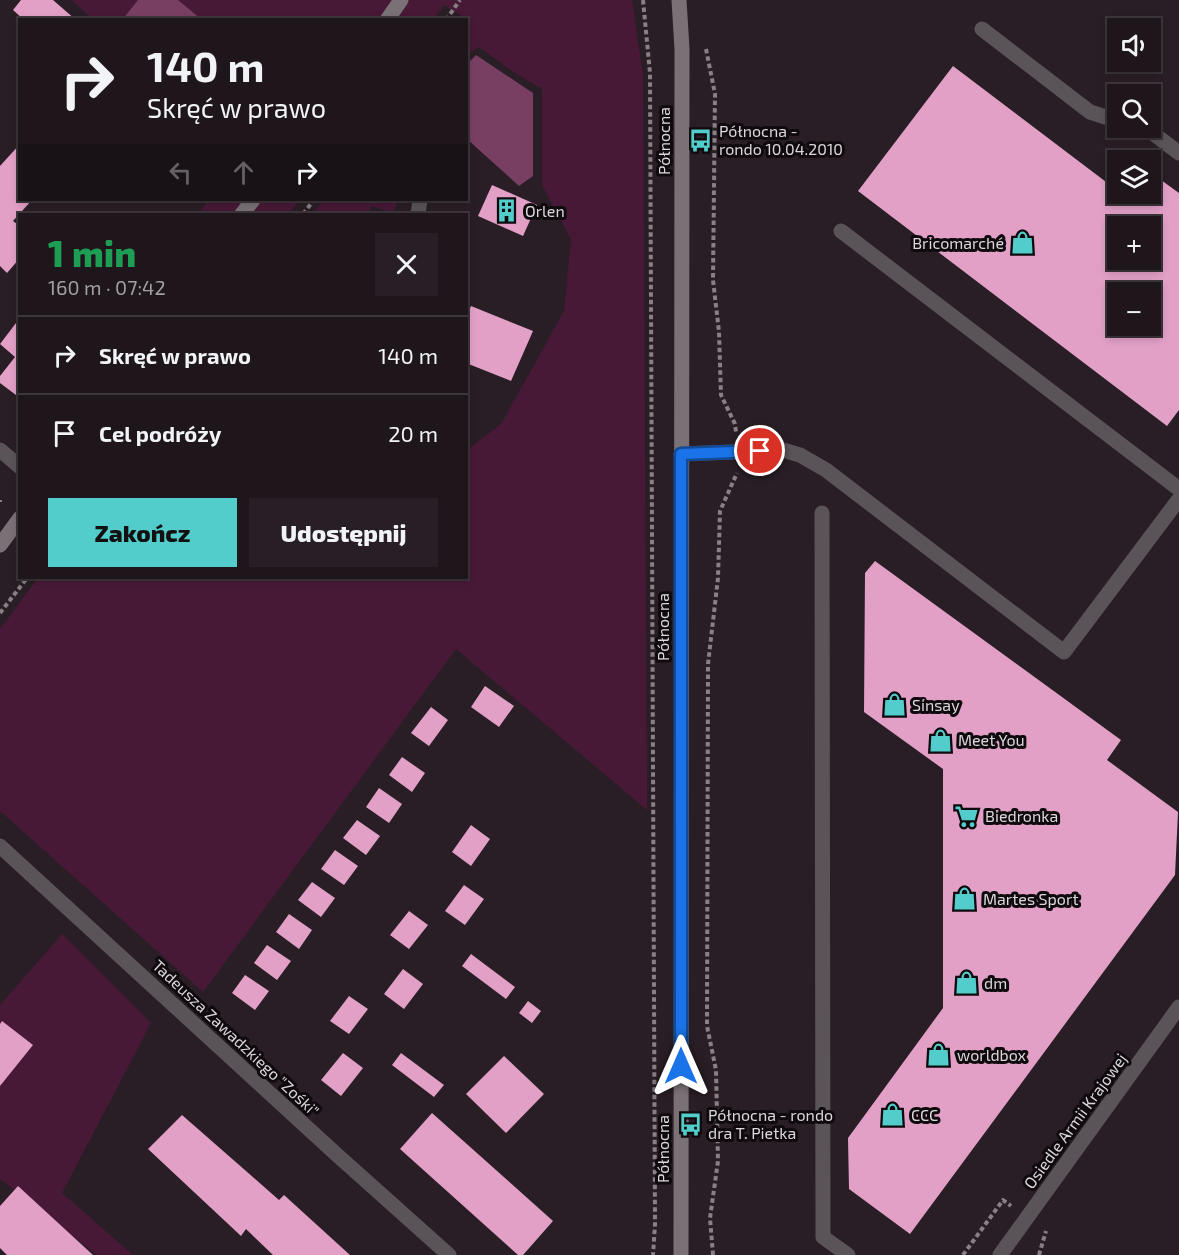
<!DOCTYPE html>
<html lang="pl">
<head>
<meta charset="utf-8">
<style>
	:root { --surface:#1f161c; --page:#271f25; --text:#f1f3f6; --muted:#a19fa3; --line:#3c353b; --accent:#53cdcb }
	body { margin:0; font-family:"Exo 2",sans-serif; background:var(--page); color:var(--text); height:100vh; display:flex; flex-direction:column; font-size:22px; white-space:nowrap }
	* { box-sizing:border-box; margin:0 }
	p { font-size:20px; color:var(--muted) }
	.icon { flex:none; width:33px; height:33px; fill:none; stroke:currentColor; stroke-width:2; stroke-linecap:round; stroke-linejoin:round }
	.map { position:relative; flex:1; overflow:hidden }
	.side { position:absolute; left:18px; top:213px; width:450px; height:366px; display:flex; flex-direction:column; background:var(--surface); border-radius:0px; box-shadow:0 3px 9px #0003,0 0 0 2px var(--line) }
	.side>* { flex:none }
	.banner { position:absolute; left:18px; top:18px; width:450px; height:183px; border-radius:0px; box-shadow:0 3px 9px #0003,0 0 0 2px var(--line); background:#1f161c; color:var(--text); overflow:hidden }
	.tools { position:absolute; left:1107px; top:18px; display:grid; gap:12px }
	.tools a { display:grid; place-items:center; width:54px; height:54px; border-radius:0px; background:var(--surface); box-shadow:0 3px 9px #0003,0 0 0 2px var(--line); font-size:30px }
	.pin { position:absolute; display:grid; place-items:center; width:51px; height:51px; color:#fff; margin:-26px; border:3px solid #fff; border-radius:50%; box-shadow:0 2px 6px #0007 }
	.me { position:absolute; width:66px; margin:-33px; rotate:0deg; stroke-linejoin:round; filter:drop-shadow(0 0 4px #0008) }
	.turn { display:flex; align-items:center; gap:21px; height:126px; padding:0 30px; font-size:27px }
	.turn .icon { width:78px; height:78px; stroke-width:2.5 }
	.turn b { display:block; font-size:42px; line-height:51px }
	.lanes { display:flex; align-items:center; height:57px; padding:0 30px; background:#0003; justify-content:center; gap:30px; direction:ltr }
	.lanes .off { opacity:.35 }
	.round { display:grid; place-items:center; flex:none; width:63px; height:63px; border-radius:0px; background:var(--page) }
	.summary { display:flex; align-items:center; justify-content:space-between; height:102px; padding:0 30px }
	h1 { font-size:36px; font-weight:800; line-height:45px; color:#1e9e55 }
	.button { display:flex; gap:12px; margin-top:auto; padding:12px 30px }
	.button a { flex:1; height:69px; border-radius:0px; background:var(--accent); color:#111; font-size:24px; font-weight:800; line-height:69px; text-align:center }
	.button a+a { background:var(--page); color:var(--text) }
	ul { padding:0; list-style:none }
	li { display:flex; align-items:center; gap:18px; height:78px; padding:0 30px; border-top:2px solid var(--line) }
	li div { flex:1 }
	li b { display:block; font-size:22px }
	li em { font-style:normal }
	.map>svg:first-child { display:block }
</style>
</head>
<body>
<div class="map">
<svg width="1179" height="1255" viewBox="0 0 1179 1255">
	<rect width="100%" height="100%" fill="#291e25"/>
	<path fill="#481937" d="M71 0H632L643 75 647 810 456 649 203 992 0 811V629L38 578H466L467 450 501 424 564 311 571 239 542 185V89L515 73 479 47 467 54 466 20 463 19 464 17 444 5 433 20H94Z
		M208 200H300L288 214H199Z
		M323 200H398L393 213 372 206 368 214H313Z
		M62 934 151 1023 62 1193 133 1255H97L0 1179V1005Z"/>
	<path fill="#783f63" d="M138 0H178L201 19H123Z
		M476 55 533 93V176L519 186 467 139V64Z"/>
	<path fill="#e2a0c7" fill-rule="evenodd" d="M21 0H53L76 20H24L13 10Z
		M953 66 1118 191V194H1150V172L1179 193V410L1167 426 858 191ZM1118 226H1150V260H1118ZM1118 292H1150V326H1118Z
		M20 144V200H32L13 221 20 226V258L7 273 0 266V166Z
		M492 185 537 205 523 236 478 216Z
		M471 306 533 331 511 381 466 363V318Z
		M16 323 20 326V398L0 383V376L15 357 0 344Z
		M875 561 1121 740 1107 760 1178 812 1175 875 910 1234 849 1189 848 1138 943 1008V769L864 712 865 573Z
		M485 686 514 706 499 727 471 707Z
		M431 707 448 720 429 746 411 733Z
		M402 757 425 773 412 792 389 775Z
		M379 788 402 804 389 823 366 807Z
		M357 820 380 836 366 855 343 838Z
		M471 825 490 839 471 866 452 852Z
		M335 850 358 866 344 885 321 869Z
		M312 882 335 898 321 917 298 900Z
		M464 885 484 899 465 925 445 911Z
		M409 911 428 925 409 949 390 935Z
		M289 914 312 930 299 949 276 932Z
		M267 945 291 961 277 980 254 963Z
		M471 954 515 987 506 999 462 966Z
		M403 969 423 984 404 1009 384 994Z
		M245 975 269 991 255 1010 232 993Z
		M349 996 368 1009 349 1034 330 1021Z
		M528 1001 541 1011 532 1023 519 1013Z
		M2 1021 33 1045 0 1086V1024Z
		M343 1053 363 1068 341 1096 321 1080Z
		M401 1053 444 1085 434 1097 392 1065Z
		M504 1056 544 1094 506 1133 466 1094Z
		M432 1113 553 1221 523 1255H518L400 1149Z
		M182 1115 279 1200 284 1195 350 1255H273L246 1229 241 1236 148 1149Z
		M18 1186 93 1255H7L0 1248V1206Z"/>
	<g fill="none" stroke-linecap="round" stroke-linejoin="round">
		<path stroke="#898086" stroke-width="4" stroke-dasharray="4.5 3" stroke-linecap="butt" d="M643 0 650 73 655 1224 653 1255
			M446 20 460 0
			M706 49 715 94 713 280 719 332 721 395 735 424 736 432
			M303 214 314 200
			M0 500V502
			M0 613 27 578
			M713 1255 710 1218 718 1161 716 1070 707 1026 708 664 718 578 720 511 737 473
			M963 1255 1003 1200 1011 1206
			M1039 1255 1046 1231"/>
		<path stroke="#5a5458" stroke-width="15" d="M982 29 1090 112 1118 121
			M1142 128 1150 131 1179 153
			M418 214 420 200
			M841 231 1179 489
			M681 454 783 450 800 455 826 470 1064 652 1179 499
			M822 513 823 1237 848 1255"/>
		<path stroke="#5a5458" stroke-width="15" d="M0 450 20 467
			M0 846 336 1154 449 1255
			M1000 1255 1179 1007"/>
		<path stroke="#7a7176" stroke-width="15" d="M679 0 682 49 681 1255
			M387 20 401 0
			M242 214 253 200
			M0 545 20 518"/>
	</g>
	<g fill="none" stroke-linecap="round" stroke-linejoin="round">
		<defs>
			<path id="route" d="M681 1066V454L760 451"/>
		</defs>
		<use href="#route" stroke="#114b97" stroke-width="15"/>
		<use href="#route" stroke="#1a73e8" stroke-width="10"/>
	</g>
	<defs>
		<symbol id="bus-bare" viewBox="-9 -9 18 18"><path d="M-5-6H5V4H4V6H2V4H-2V6H-4V4H-5ZM-3.5-4V0h7V-4ZM-3.5 1.2v1.5H-2V1.2ZM2 1.2v1.5H3.5V1.2Z" fill="#53cdcb" stroke="#0f0a0d" stroke-width="2.5" paint-order="stroke"/></symbol>
		<symbol id="building-bare" viewBox="-9 -9 18 18"><path d="M-4-6H4V6H1V3H-1V6H-4ZM-2.5-4.3h1.7v1.8h-1.7ZM.8-4.3h1.7v1.8H.8ZM-2.5-1h1.7V.8h-1.7ZM.8-1h1.7V.8H.8Z" fill="#53cdcb" stroke="#0f0a0d" stroke-width="2.5" paint-order="stroke"/></symbol>
		<symbol id="shop-bare" viewBox="-9 -9 18 18"><path d="M-5-2.5h2.3a2.7 3.5 0 0 1 5.4 0H5L5.5 6h-11ZM-1.5-2.5h3a1.5 2.3 0 0 0-3 0Z" fill="#53cdcb" stroke="#0f0a0d" stroke-width="2.5" paint-order="stroke"/></symbol>
		<symbol id="supermarket-bare" viewBox="-9 -9 18 18"><path d="M-6-5.5h2.5l.6 2H6L4.5 2H-2.5L-4.4-4H-6ZM-1.5 3.2a1.3 1.3 0 1 0 .1 0ZM3 3.2a1.3 1.3 0 1 0 .1 0Z" fill="#53cdcb" stroke="#0f0a0d" stroke-width="2.5" paint-order="stroke"/></symbol>
	</defs>
	<g fill-rule="evenodd">
		<use href="#bus-bare" x="684" y="124" width="33" height="33"/>
		<use href="#building-bare" x="490" y="194" width="33" height="33"/>
		<use href="#shop-bare" x="1006" y="226" width="33" height="33"/>
		<use href="#shop-bare" x="878" y="688" width="33" height="33"/>
		<use href="#shop-bare" x="924" y="724" width="33" height="33"/>
		<use href="#supermarket-bare" x="950" y="800" width="33" height="33"/>
		<use href="#shop-bare" x="948" y="882" width="33" height="33"/>
		<use href="#shop-bare" x="950" y="966" width="33" height="33"/>
		<use href="#shop-bare" x="922" y="1038" width="33" height="33"/>
		<use href="#shop-bare" x="876" y="1098" width="33" height="33"/>
		<use href="#bus-bare" x="674" y="1108" width="33" height="33"/>
	</g>
	<g text-anchor="middle" stroke-width="6" stroke-linejoin="round" paint-order="stroke">
		<g font-size="16" fill="#ddd6da" stroke="#0f0a0d" text-anchor="start">
			<text x="719" y="137">Północna -<tspan x="719" dy="18">rondo 10.04.2010</tspan></text>
			<text x="525" y="217">Orlen</text>
			<text x="1004" y="249" text-anchor="end">Bricomarché</text>
			<text x="912" y="711">Sinsay</text>
			<text x="958" y="746">Meet You</text>
			<text x="985" y="822">Biedronka</text>
			<text x="983" y="905">Martes Sport</text>
			<text x="984" y="989">dm</text>
			<text x="957" y="1061">worldbox</text>
			<text x="708" y="1121">Północna - rondo<tspan x="708" dy="18">dra T. Pietka</tspan></text>
			<text x="911" y="1121">CCC</text>
		</g>
		<g font-size="16" fill="#ddd6da" stroke="#0f0a0d">
			<text transform="translate(664 141) rotate(-90)" y="6">Północna</text>
			<text transform="translate(663 627) rotate(-90)" y="6">Północna</text>
			<text transform="translate(236 1038) rotate(43)" y="6">Tadeusza Zawadzkiego "Zośki"</text>
			<text transform="translate(1075 1121) rotate(-54)" y="6">Osiedle Armii Krajowej</text>
			<text transform="translate(663 1149) rotate(-90)" y="6">Północna</text>
		</g>
	</g>
</svg>
<div class="tools">
<a><svg class="icon" aria-label="sound" viewBox="0 0 24 24"><path d="M4 9h4l5-4v14l-5-4H4zM17 9q2 3 0 6"/></svg></a>
<a><svg class="icon" aria-label="search" viewBox="0 0 24 24"><circle cx="10" cy="10" r="6"/><path d="M15 15l6 6"/></svg></a>
<a><svg class="icon" aria-label="layers" viewBox="0 0 24 24"><path d="M12 4l9 5-9 5-9-5zM3 14l9 5 9-5"/></svg></a>
<a>+</a>
<a>−</a>
</div>
<div class="pin" style="left:760px;top:451px;background:#d93025"><svg class="icon" aria-label="arrive" viewBox="0 0 24 24"><path d="M6 21V4h12l-3 4 3 4H6"/></svg></div>
<svg class="me" style="left:681px;top:1066px" viewBox="-20 -20 40 40"><path d="M0-17L14 15 0 8-14 15z" fill="#1a73e8" stroke="#fff" stroke-width="4"/></svg>
<div class="banner">
<div class="turn"><svg class="icon" aria-label="right" viewBox="0 0 24 24"><path d="M7 20v-9h11M14 6l5 5-5 5"/></svg><div><b>140 m</b>Skręć w prawo</div></div>
<div class="lanes"><svg class="icon off" aria-label="left" viewBox="0 0 24 24"><path d="M17 20v-9H6M10 6l-5 5 5 5"/></svg><svg class="icon off" aria-label="ahead" viewBox="0 0 24 24"><path d="M12 20V5M6 11l6-6 6 6"/></svg><svg class="icon" aria-label="right" viewBox="0 0 24 24"><path d="M7 20v-9h11M14 6l5 5-5 5"/></svg></div>
</div>
<section class="side">
<div class="summary"><div><h1>1 min</h1><p>160 m · 07:42</p></div><a class="round"><svg class="icon" aria-label="close" viewBox="0 0 24 24"><path d="M6 6l12 12M18 6L6 18"/></svg></a></div>
<ul>
<li><svg class="icon" aria-label="right" viewBox="0 0 24 24"><path d="M7 20v-9h11M14 6l5 5-5 5"/></svg><div><b>Skręć w prawo</b></div><em>140 m</em></li>
<li><svg class="icon" aria-label="arrive" viewBox="0 0 24 24"><path d="M6 21V4h12l-3 4 3 4H6"/></svg><div><b>Cel podróży</b></div><em>20 m</em></li>
</ul>
<div class="button"><a>Zakończ</a><a>Udostępnij</a></div>
</section>
</div>
</body>
</html>
